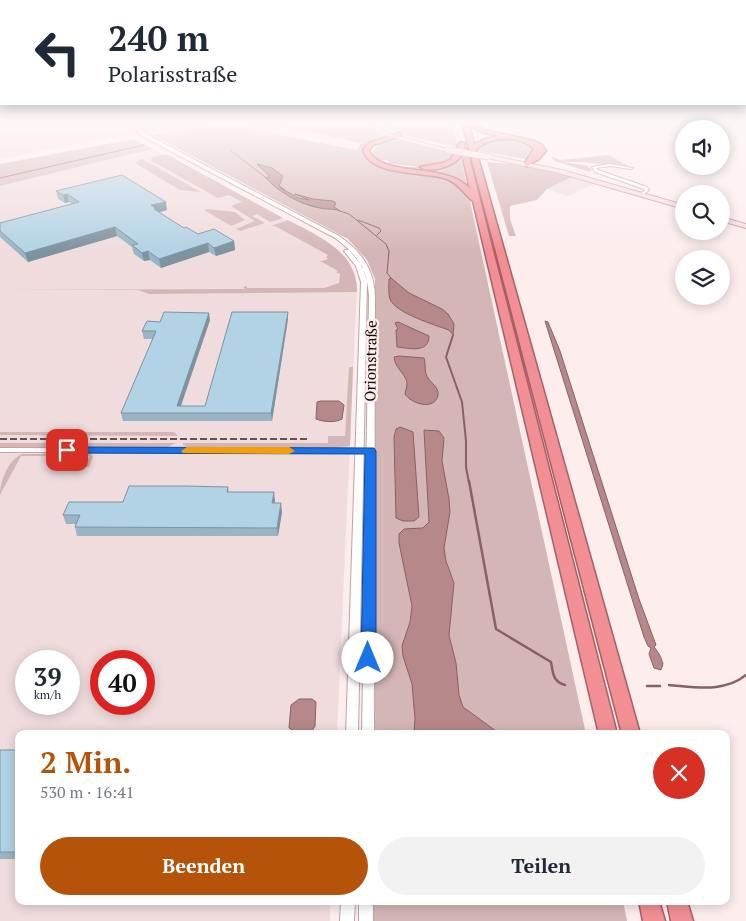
<!DOCTYPE html>
<html lang="de">
<head>
<meta charset="utf-8">
<style>
	:root { --surface:#fff; --page:#f2f2f3; --text:#1f2937; --muted:#747a83; --accent:#b45309 }
	body { margin:0; font-family:"PT Serif",serif; background:var(--page); color:var(--text); height:100vh; display:flex; flex-direction:column; font-size:19px; white-space:nowrap }
	* { box-sizing:border-box; margin:0 }
	p { font-size:16px; color:var(--muted) }
	.icon { flex:none; width:28px; height:28px; fill:none; stroke:currentColor; stroke-width:2; stroke-linecap:round; stroke-linejoin:round }
	.map { position:relative; flex:1; overflow:hidden }
	.panel { position:absolute; left:15px; top:730px; width:715px; height:175px; display:flex; flex-direction:column; background:var(--surface); border-radius:10px; box-shadow:0 2px 12px #0003 }
	.panel>* { flex:none }
	.hud { position:absolute; left:0px; top:0px; width:746px; height:105px; box-shadow:0 2px 12px #0003; background:#fff; color:var(--text); overflow:hidden }
	.tools { position:absolute; left:675px; top:120px; display:grid; gap:10px }
	.tools a { display:grid; place-items:center; width:55px; height:55px; border-radius:50%; background:var(--surface); box-shadow:0 2px 12px #0003; font-size:25px }
	.speed { position:absolute; left:15px; top:650px; display:flex; gap:10px; font-size:25px; font-weight:700; text-align:center }
	.speed>* { display:grid; place-content:center; width:65px; height:65px; border-radius:50%; background:var(--surface); box-shadow:0 2px 12px #0003; line-height:1 }
	.speed small { font-size:12px; font-weight:400 }
	.speed .limit { border:8px solid #d22; background:#fff; color:#111 }
	.pin { position:absolute; display:grid; place-items:center; width:42px; height:42px; color:#fff; margin:-21px; border-radius:10px; box-shadow:0 2px 8px #0006 }
	.me { position:absolute; width:55px; margin:-28px; rotate:0deg; stroke-linejoin:round; filter:drop-shadow(0 0 4px #0008) }
	.turn { display:flex; align-items:center; gap:18px; height:105px; padding:0 25px; font-size:22px }
	.turn .icon { width:65px; height:65px; stroke-width:2.5 }
	.turn b { display:block; font-size:35px; line-height:42px }
	.round { display:grid; place-items:center; flex:none; width:52px; height:52px; border-radius:26px; background:var(--page) }
	.head { display:flex; align-items:center; justify-content:space-between; height:85px; padding:0 25px }
	h1 { font-size:30px; font-weight:600; line-height:38px; color:var(--accent) }
	.button { display:flex; gap:10px; margin-top:auto; padding:10px 25px }
	.button a { flex:1; height:58px; border-radius:30px; background:var(--accent); color:#fff; font-size:20px; font-weight:600; line-height:58px; text-align:center }
	.button a+a { background:var(--page); color:var(--text) }
	.map>svg:first-child { display:block }
</style>
</head>
<body>
<div class="map">
<svg width="746" height="921" viewBox="0 0 746 921">
	<rect width="100%" height="100%" fill="#fdeded"/>
	<path fill="#f0dcdd" fill-rule="evenodd" d="M0 122H220L78 144 0 159Z
		M155 149 330 244 346 257 355 275 357 286 337 734H19V901H330V921H0V186ZM26 661H69V704H26ZM101 661H144V704H101Z
		M572 177 596 183 568 196 547 189Z"/>
	<path fill="#d5b6b6" d="M237 122H246V128L356 150 361 143 261 122H357L383 136 370 145 365 152C371 174 425 170 444 177 452 180 461 187 468 192L586 734H374L375 279 367 260 348 239 153 135Z
		M372 122H452L458 147 410 137Z
		M134 139 153 149 0 186V164Z
		M500 139 515 140 527 143 531 146 528 147 535 148 526 159 478 151 480 145 486 141Z
		M396 140 457 154 449 162 421 167 390 164 387 163 389 161 380 160 373 155C375 143 386 142 396 140Z
		M166 154 283 218 270 222 257 214 252 216 265 223 240 231 236 229 255 221 231 206 242 202 229 195 218 198 150 160 153 157Z
		M609 155 632 168 583 162H563L585 165 592 169 590 172 554 161 552 157 561 160Z
		M461 158 467 186 457 180 399 167C421 167 441 167 461 158Z
		M142 159 201 192 180 190 135 163Z
		M487 162 523 165 572 177 547 189 537 200 510 206V219L516 236H509Z
		M207 209 235 212 245 220 231 226 204 210Z
		M288 220C318 236 358 252 357 292L149 294 138 290H0L245 289 243 287 247 286V288H324L339 283 340 274 336 272 338 271 322 262H319L328 259 326 257 328 255 275 226H271Z
		M349 367H353L350 446 333 448H190L183 445V443H328V436H345Z
		M0 432H174L178 436 0 435Z
		M0 443H176L166 448H0Z
		M22 454H91L93 457 89 467H85L89 456H21L0 495C0 481 8 460 22 454Z
		M373 901H623L627 921H373Z"/>
	<path fill="#b7888a" stroke="#876264" d="M257 164 272 168 283 176 279 186 285 190 280 188 299 198 309 200 295 194 313 199 333 201 336 203 334 207 340 211C333 208 327 210 320 208 301 205 278 192 265 177L269 178V176Z
		M391 278 409 293 442 309 448 314 454 324 453 335 449 330C435 325 395 313 390 299 388 294 389 285 389 279Z
		M545 321 548 322 560 351 639 599 656 645 654 647C659 653 661 657 663 664L661 670 654 668 649 654 651 648 648 646 644 637Z
		M398 322 429 336C429 354 408 348 397 347L396 330 398 329 395 323Z
		M399 356 424 358C426 364 424 373 428 378 431 383 439 387 438 395 435 411 411 404 405 394 406 390 407 386 407 382 404 372 395 368 394 357Z
		M321 401H339L344 405 342 419C334 423 324 422 316 419L317 402Z
		M400 427 413 432 419 517 414 521H403L396 518 394 437 396 429Z
		M424 430 439 431 444 438 442 461 449 499 450 512 444 548 446 561 454 583 449 635 456 663 459 695 463 707 500 734H414L415 719 412 684 403 656 402 646 410 622 412 606 399 543V534L404 529 423 528 429 522Z
		M299 699H312L316 702 315 726 312 731H295L289 728 291 705Z"/>
	<g fill="none" stroke-linecap="round" stroke-linejoin="round">
		<path stroke="#876264" stroke-width="1" d="M188 122 196 125
			M199 125 217 122
			M230 150 265 177
			M0 178 144 145
			M340 211 349 214 386 244 389 251 387 273 391 278
			M358 220 379 228 381 231 377 235"/>
		<path stroke="#876264" stroke-width="2" d="M453 335 446 357 462 402 466 441V467L469 483"/>
		<path stroke="#876264" stroke-width="2.5" d="M469 481 496 629 551 662C553 673 553 682 565 685
			M669 685C695 687 724 693 746 675
			M647 686H660"/>
		<defs>
			<path id="minor" d="M5 122H11L0 126V124Z
				M610 164 633 168 631 169 610 166 596 168 598 170 647 187 649 190 643 195H641L640 194 645 190 644 189 595 172 592 167Z
				M0 448 370 449 373 451 370 453 0 452Z"/>
			<path id="tertiary" d="M132 122H136L138 127 146 134 339 236C361 251 374 269 375 296L374 734H362L369 296C367 268 357 254 335 238L142 136 134 128Z
				M345 250H349L362 266 367 282 358 734H346L361 282 356 266 344 251Z
				M341 901H355L354 921H340Z
				M359 901H373V921H359Z"/>
			<path id="secondary" d="M359 122H366L394 135 451 150 448 152 390 137Z
				M489 155 562 170 684 205V209L559 173 487 158 486 157Z
				M721 217 746 224V228L721 221Z"/>
			<path id="motorway" d="M462 122H474L485 130 535 141 542 145 546 151 539 159 527 166 524 164 534 149C521 135 488 136 476 150L640 734H622ZM469 125 481 132 499 136 485 139 474 144Z
				M399 133 401 134V136L373 145 369 150C379 178 449 162 470 189L462 154C456 166 431 174 420 167L443 163 451 159 460 142 465 143 464 147 467 149 617 734H599L473 201C464 194 459 184 447 179 424 171 371 177 363 150L369 143Z
				M639 901H659L665 921H643Z
				M667 901H687L693 921H671Z"/>
		</defs>
		<use href="#minor" stroke="#c5a0a1" stroke-width="2"/>
		<use href="#tertiary" stroke="#c5a0a1" stroke-width="2"/>
		<use href="#secondary" stroke="#c5a0a1" stroke-width="2"/>
		<use href="#motorway" stroke="#a56065" stroke-width="3"/>
		<use href="#minor" fill="#fff" fill-rule="evenodd"/>
		<use href="#tertiary" fill="#fff" fill-rule="evenodd"/>
		<use href="#secondary" fill="#fbdddf" fill-rule="evenodd"/>
		<use href="#motorway" fill="#f18f95" fill-rule="evenodd"/>
		<path stroke="#615354" stroke-width="2" stroke-dasharray="7 3" stroke-linecap="butt" d="M0 439H310"/>
		<defs>
			<path id="secondary-bridge" d="M448 150 489 157"/>
		</defs>
		<use href="#secondary-bridge" stroke="#c5a0a1" stroke-width="7" stroke-linecap="butt"/>
		<use href="#secondary-bridge" stroke="#fbdddf" stroke-width="5.5"/>
	</g>
	<path fill="#99b5c5" d="M56 191 167 210 159 212 184 228 198 234 234 241 235 250 216 256 209 252 161 268 150 260 144 261 134 254 132 247 117 236 28 262 0 237V223L72 204 69 202 65 203 58 199Z
		M288 319 272 421H123L121 413 153 339H144L142 331 160 322 210 320 181 406H205Z
		M228 487 229 492H274V503L282 512 278 536H77L75 527 76 524H66L63 515 123 502Z
		M0 750H19V859H0Z"/>
	<path fill="#7d93a0" d="M67 194 69 202 65 203 63 195Z
		M166 202 167 210 157 213 151 205Z
		M115 227 117 236 28 262 25 253Z
		M234 241 235 250 216 256 214 248Z
		M208 243 209 252 161 268 159 259Z
		M148 251 150 260 144 261 142 253Z
		M288 312V319L272 421 271 413Z
		M209 313 210 320 178 414 177 406Z
		M274 492 275 501 273 512 272 503Z
		M281 503 282 512 278 536 277 528Z"/>
	<path fill="#b2d2e5" stroke="#7d93a0" d="M122 175 166 202 151 205 156 209H154L184 228 186 227 198 234 214 229 234 241 214 248 208 243 159 259 148 251 142 253 132 245 138 244 115 227 25 253 0 231V223L79 202 67 194 63 195 56 191Z
		M164 312 209 313 177 406H205L232 312H288L271 413H121L156 331H142L147 321 160 322Z
		M129 486H186L228 487 227 492H274L272 503H281L277 528 75 527 80 515H63L69 502H123Z
		M0 750H19V852H0Z"/>
	<linearGradient id="sky" x2="0" y2="1"><stop stop-color="#94a2c2"/><stop offset="0.49" stop-color="#fef7f7"/><stop offset="1" stop-color="#fef7f7" stop-opacity="0"/></linearGradient>
	<rect width="746" height="251" fill="url(#sky)"/>
	<path fill="#1a73e8" stroke="#114b97" d="M67 447 374 448 376 451V658L374 663 368 664 363 663 361 658 365 454 63 453 62 450 63 448Z"/>
	<path fill="#f59e0b" d="M187 447H289L295 451 289 454 183 453 181 451Z"/>
	<g text-anchor="middle" stroke-width="5" stroke-linejoin="round" paint-order="stroke">
		<g font-size="15" fill="#170a0b" stroke="#fdeded">
			<text transform="translate(371 361) rotate(-89)" y="5">Orionstraße</text>
		</g>
	</g>
</svg>
<div class="tools">
<a><svg class="icon" aria-label="sound" viewBox="0 0 24 24"><path d="M4 9h4l5-4v14l-5-4H4zM17 9q2 3 0 6"/></svg></a>
<a><svg class="icon" aria-label="search" viewBox="0 0 24 24"><circle cx="10" cy="10" r="6"/><path d="M15 15l6 6"/></svg></a>
<a><svg class="icon" aria-label="layers" viewBox="0 0 24 24"><path d="M12 4l9 5-9 5-9-5zM3 14l9 5 9-5"/></svg></a>
</div>
<div class="speed"><div>39<small>km/h</small></div><div class="limit">40</div></div>
<div class="pin" style="left:67px;top:450px;background:#d93025"><svg class="icon" aria-label="arrive" viewBox="0 0 24 24"><path d="M6 21V4h12l-3 4 3 4H6"/></svg></div>
<svg class="me" style="left:368px;top:658px" viewBox="-20 -20 40 40"><circle r="19" fill="#fff"/><path d="M0-13L10 11 0 6-10 11z" fill="#1a73e8"/></svg>
<div class="hud">
<div class="turn"><svg class="icon" aria-label="left" viewBox="0 0 24 24"><path d="M17 20v-9H6M10 6l-5 5 5 5"/></svg><div><b>240 m</b>Polarisstraße</div></div>
</div>
<section class="panel">
<div class="head"><div><h1>2 Min.</h1><p>530 m · 16:41</p></div><a class="round" style="background:#d93025;color:#fff"><svg class="icon" aria-label="close" viewBox="0 0 24 24"><path d="M6 6l12 12M18 6L6 18"/></svg></a></div>
<div class="button"><a>Beenden</a><a>Teilen</a></div>
</section>
</div>
</body>
</html>
